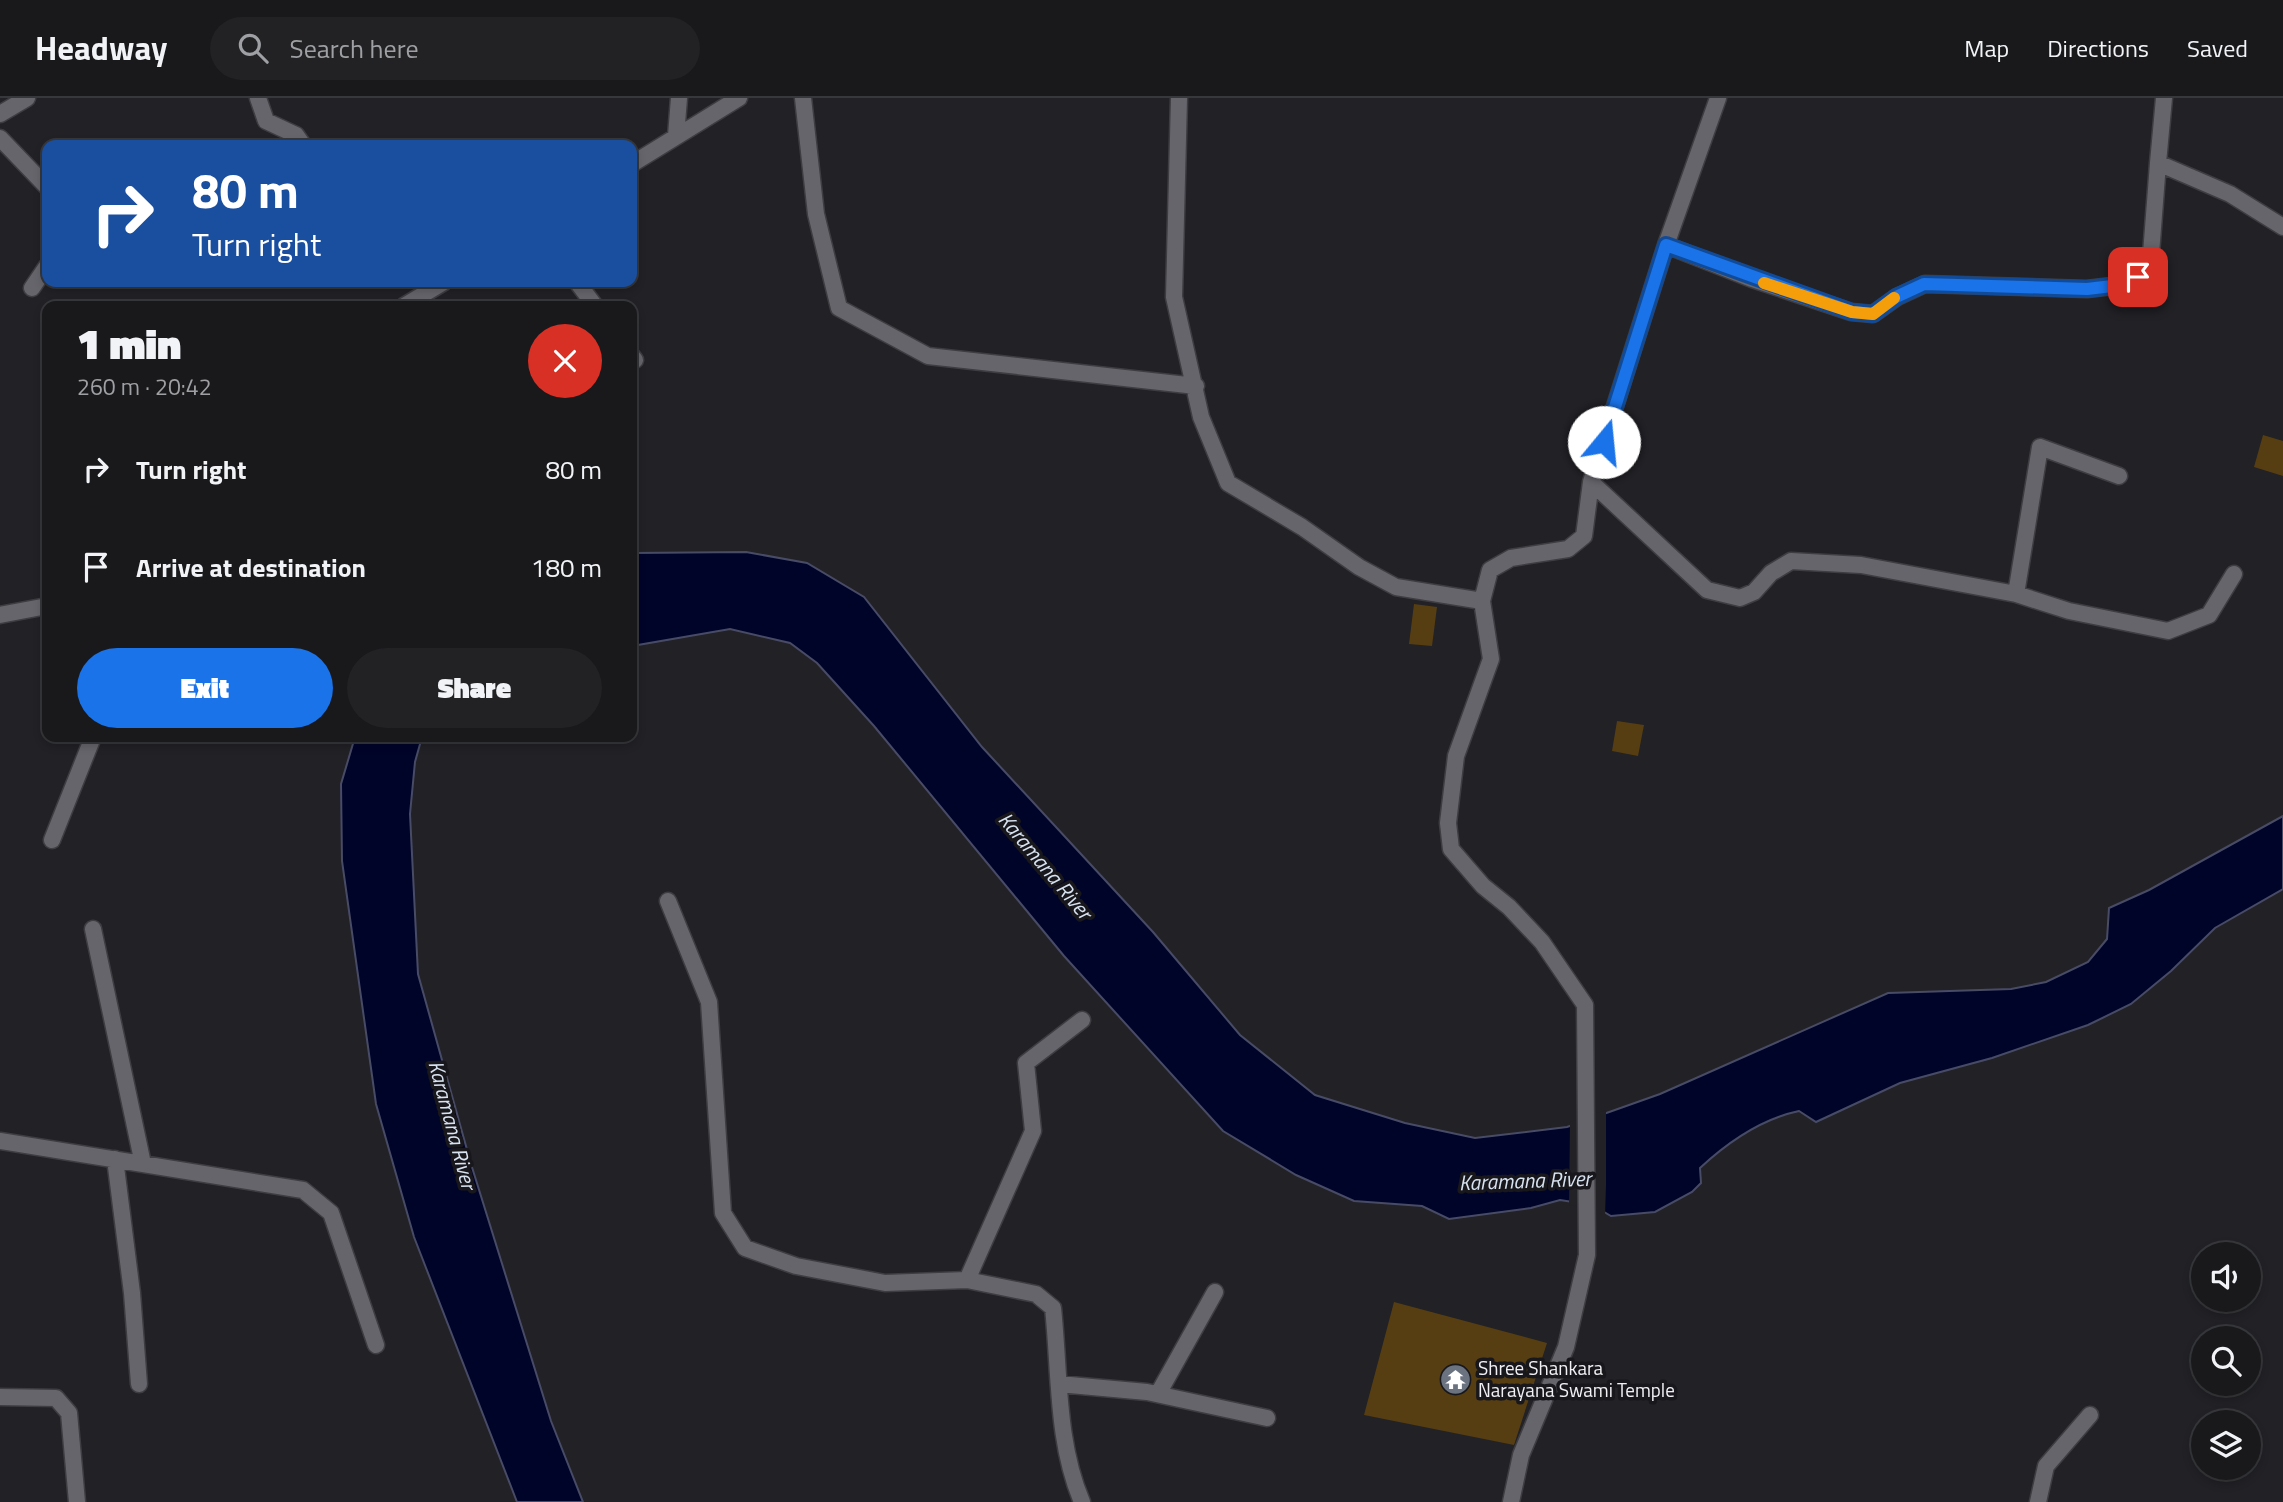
<!DOCTYPE html>
<html lang="en">
<head>
<meta charset="utf-8">
<style>
	:root { --surface:#19191c; --page:#222225; --text:#f1f3f6; --muted:#9fa0a3; --line:#37383b; --accent:#1a73e8 }
	body { margin:0; font-family:"Titillium Web",sans-serif; background:var(--page); color:var(--text); height:100vh; display:flex; flex-direction:column; font-size:26px; white-space:nowrap }
	* { box-sizing:border-box; margin:0 }
	p { font-size:23px; color:var(--muted) }
	.icon { flex:none; width:38px; height:38px; fill:none; stroke:currentColor; stroke-width:2; stroke-linecap:round; stroke-linejoin:round }
	.map { position:relative; flex:1; overflow:hidden }
	.sheet { position:absolute; left:42px; top:203px; width:595px; height:441px; display:flex; flex-direction:column; background:var(--surface); border-radius:14px; box-shadow:0 4px 10px #0003,0 0 0 2px var(--line) }
	.sheet>* { flex:none }
	.top-card { position:absolute; left:42px; top:42px; width:595px; height:147px; border-radius:14px; box-shadow:0 4px 10px #0003,0 0 0 2px var(--line); background:#1a4fa0; color:#fff; overflow:hidden }
	.buttons { position:absolute; left:2191px; top:1144px; display:grid; gap:14px }
	.buttons a { display:grid; place-items:center; width:70px; height:70px; border-radius:50%; background:var(--surface); box-shadow:0 4px 10px #0003,0 0 0 2px var(--line); font-size:35px }
	.pin { position:absolute; display:grid; place-items:center; width:60px; height:60px; color:#fff; margin:-30px; border-radius:14px; box-shadow:0 4px 10px #0006 }
	.me { position:absolute; width:77px; margin:-38px; rotate:17deg; stroke-linejoin:round; filter:drop-shadow(0 0 5px #0008) }
	.turn { display:flex; align-items:center; gap:24px; height:147px; padding:0 35px; font-size:32px }
	.turn .icon { width:91px; height:91px; stroke-width:2.5 }
	.turn b { display:block; font-size:49px; line-height:60px }
	.round { display:grid; place-items:center; flex:none; width:74px; height:74px; border-radius:37px; background:var(--page) }
	.headline { display:flex; align-items:center; justify-content:space-between; height:119px; padding:0 35px }
	h1 { font-size:42px; font-weight:800; line-height:52px }
	.cta { display:flex; gap:14px; margin-top:auto; padding:14px 35px }
	.cta a { flex:1; height:80px; border-radius:42px; background:var(--accent); color:#fff; font-size:28px; font-weight:800; line-height:80px; text-align:center }
	.cta a+a { background:var(--page); color:var(--text) }
	ul { padding:0; list-style:none }
	li { display:flex; align-items:center; gap:21px; height:98px; padding:0 35px }
	li div { flex:1 }
	li b { display:block; font-size:26px }
	li em { font-style:normal }
	header { display:flex; align-items:center; gap:42px; box-sizing:border-box; height:98px; padding:0 35px; background:var(--surface); border-bottom:2px solid var(--line) }
	header strong { font-size:33px }
	nav { display:flex; gap:38px; margin-inline-start:auto; font-size:24px }
	.search { width:490px; height:63px; background:var(--page); display:flex; align-items:center; gap:18px; box-sizing:border-box; padding:0 24px; border-radius:38px; color:var(--muted); font-size:26px }
	.map>svg:first-child { display:block }
</style>
</head>
<body>
<header>
<strong>Headway</strong>
<div class="search"><svg class="icon" aria-label="search" viewBox="0 0 24 24"><circle cx="10" cy="10" r="6"/><path d="M15 15l6 6"/></svg>Search here</div>
<nav><a>Map</a><a>Directions</a><a>Saved</a></nav>
</header>
<div class="map">
<svg width="2283" height="1404" viewBox="0 0 2283 1404">
	<rect width="100%" height="100%" fill="#212126"/>
	<path fill="#000429" stroke="#484b66" stroke-width="2" d="M746 454 807 465 864 499 982 649 1153 834 1240 937 1315 997 1405 1025 1475 1040 1567 1029 1660 996 1888 895 2011 891 2046 884 2088 864 2107 841 2109 810 2149 792 2283 718V791L2215 830 2171 873 2131 906 2088 927 1992 960 1900 985 1816 1024 1799 1013C1761 1021 1728 1044 1700 1070L1701 1085 1692 1094 1655 1114 1611 1118 1592 1107 1560 1102 1531 1110 1449 1121 1422 1108 1354 1103 1296 1077 1223 1033 1064 858 874 628 817 565 790 545 730 531 632 548V455Z
		M355 639H422L415 664 410 716 418 876 471 1066 551 1323 583 1404H517L414 1139 376 1006 342 763 341 686Z"/>
	<path fill="#212126" d="M1606 1012V1087L1605 1118 1591 1110 1569 1107 1570 1024Z"/>
	<path fill="#563e12" d="M2263 337 2283 343V378L2254 369Z
		M1414 506 1437 509 1432 548 1409 546Z
		M1617 623 1644 627 1638 658 1612 653Z
		M1394 1204 1547 1245 1514 1347 1364 1317Z"/>
	<g fill="none" stroke-linecap="round" stroke-linejoin="round">
		<defs>
			<path id="minor" d="M258 0 266 23 296 37 303 47
				M803 0 816 116 839 210 928 258 1196 288
				M1179 0 1174 199 1201 319 1228 385 1302 429 1359 469 1396 489 1482 503 1490 472 1511 460 1568 451 1584 438 1591 384 1666 147
				M1718 0 1666 147 1752 181 1851 214 1873 216 1897 199 1925 186 2087 191 2112 188 2138 179 2151 156 2158 65 2230 96 2283 129
				M0 16 27 0
				M676 38 679 0
				M0 40 47 89
				M2158 65 2164 0
				M632 66 739 0
				M577 184 595 208
				M32 190 47 168
				M404 208 444 184
				M632 258 635 262
				M1591 384 1707 492 1740 500 1754 494 1771 475 1791 463 1861 467 2016 496 2069 513 2168 533 2209 517 2234 476
				M2016 496 2040 349 2119 378
				M1482 503 1491 561 1456 658 1448 725 1451 751 1483 788 1509 809 1542 844 1585 907 1587 1157 1566 1249 1521 1357 1511 1404
				M0 517 47 508
				M52 742 93 639
				M668 803 709 904 723 1115 745 1150 796 1168 885 1185 967 1182
				M93 831 143 1066
				M0 1043 303 1092 331 1115 376 1247
				M115 1061 132 1195 139 1286
				M1059 1286 1147 1294 1267 1320
				M1158 1296 1215 1194
				M0 1299 56 1300 69 1315 77 1404
				M1082 1404C1056 1343 1060 1275 1053 1210L1036 1196 967 1182 1033 1033 1026 965 1082 922
				M2038 1404 2046 1368 2090 1317"/>
		</defs>
		<use href="#minor" stroke="#3e3d41" stroke-width="19"/>
		<use href="#minor" stroke="#66656c" stroke-width="16"/>
	</g>
	<g fill="none" stroke-linecap="round" stroke-linejoin="round">
		<defs>
			<path id="route" d="M1604 344 1666 147 1852 214 1873 216 1896 199 1924 186 2087 191 2112 188 2138 179"/>
		</defs>
		<use href="#route" stroke="#114b97" stroke-width="18"/>
		<use href="#route" stroke="#1a73e8" stroke-width="12"/>
		<path stroke="#f59e0b" stroke-width="12" d="M1764 185 1852 214 1873 216 1894 200"/>
	</g>
	<defs>
		<symbol id="temple-disc" viewBox="-11 -11 22 22"><circle r="9.5" fill="#6b7280" stroke="#18171c"/><path d="M0-6L5-2H3V0L6.5 2.5H4V6H1.5V3h-3V6H-4V2.5H-6.5L-3 0V-2H-5Z" fill="#fff"/></symbol>
	</defs>
	<g fill-rule="evenodd">
		<use href="#temple-disc" x="1438" y="1264" width="35" height="35"/>
	</g>
	<g text-anchor="middle" stroke-width="7" stroke-linejoin="round" paint-order="stroke">
		<g font-size="19" fill="#f1f0f4" stroke="#18171c" text-anchor="start">
			<text x="1478" y="1277">Shree Shankara<tspan x="1478" dy="22">Narayana Swami Temple</tspan></text>
		</g>
		<g font-size="21" font-style="italic" fill="#d8e3f1" stroke="#18171c">
			<text transform="translate(1045 768) rotate(50)" y="7">Karamana River</text>
			<text transform="translate(452 1027) rotate(75)" y="7">Karamana River</text>
			<text transform="translate(1525 1083) rotate(-2)" y="7">Karamana River</text>
		</g>
	</g>
</svg>
<div class="buttons">
<a><svg class="icon" aria-label="sound" viewBox="0 0 24 24"><path d="M4 9h4l5-4v14l-5-4H4zM17 9q2 3 0 6"/></svg></a>
<a><svg class="icon" aria-label="search" viewBox="0 0 24 24"><circle cx="10" cy="10" r="6"/><path d="M15 15l6 6"/></svg></a>
<a><svg class="icon" aria-label="layers" viewBox="0 0 24 24"><path d="M12 4l9 5-9 5-9-5zM3 14l9 5 9-5"/></svg></a>
</div>
<div class="pin" style="left:2138px;top:179px;background:#d93025"><svg class="icon" aria-label="arrive" viewBox="0 0 24 24"><path d="M6 21V4h12l-3 4 3 4H6"/></svg></div>
<svg class="me" style="left:1604px;top:344px" viewBox="-20 -20 40 40"><circle r="19" fill="#fff"/><path d="M0-13L10 11 0 6-10 11z" fill="#1a73e8"/></svg>
<div class="top-card">
<div class="turn"><svg class="icon" aria-label="right" viewBox="0 0 24 24"><path d="M7 20v-9h11M14 6l5 5-5 5"/></svg><div><b>80 m</b>Turn right</div></div>
</div>
<section class="sheet">
<div class="headline"><div><h1>1 min</h1><p>260 m · 20:42</p></div><a class="round" style="background:#d93025;color:#fff"><svg class="icon" aria-label="close" viewBox="0 0 24 24"><path d="M6 6l12 12M18 6L6 18"/></svg></a></div>
<ul>
<li><svg class="icon" aria-label="right" viewBox="0 0 24 24"><path d="M7 20v-9h11M14 6l5 5-5 5"/></svg><div><b>Turn right</b></div><em>80 m</em></li>
<li><svg class="icon" aria-label="arrive" viewBox="0 0 24 24"><path d="M6 21V4h12l-3 4 3 4H6"/></svg><div><b>Arrive at destination</b></div><em>180 m</em></li>
</ul>
<div class="cta"><a>Exit</a><a>Share</a></div>
</section>
</div>
</body>
</html>
